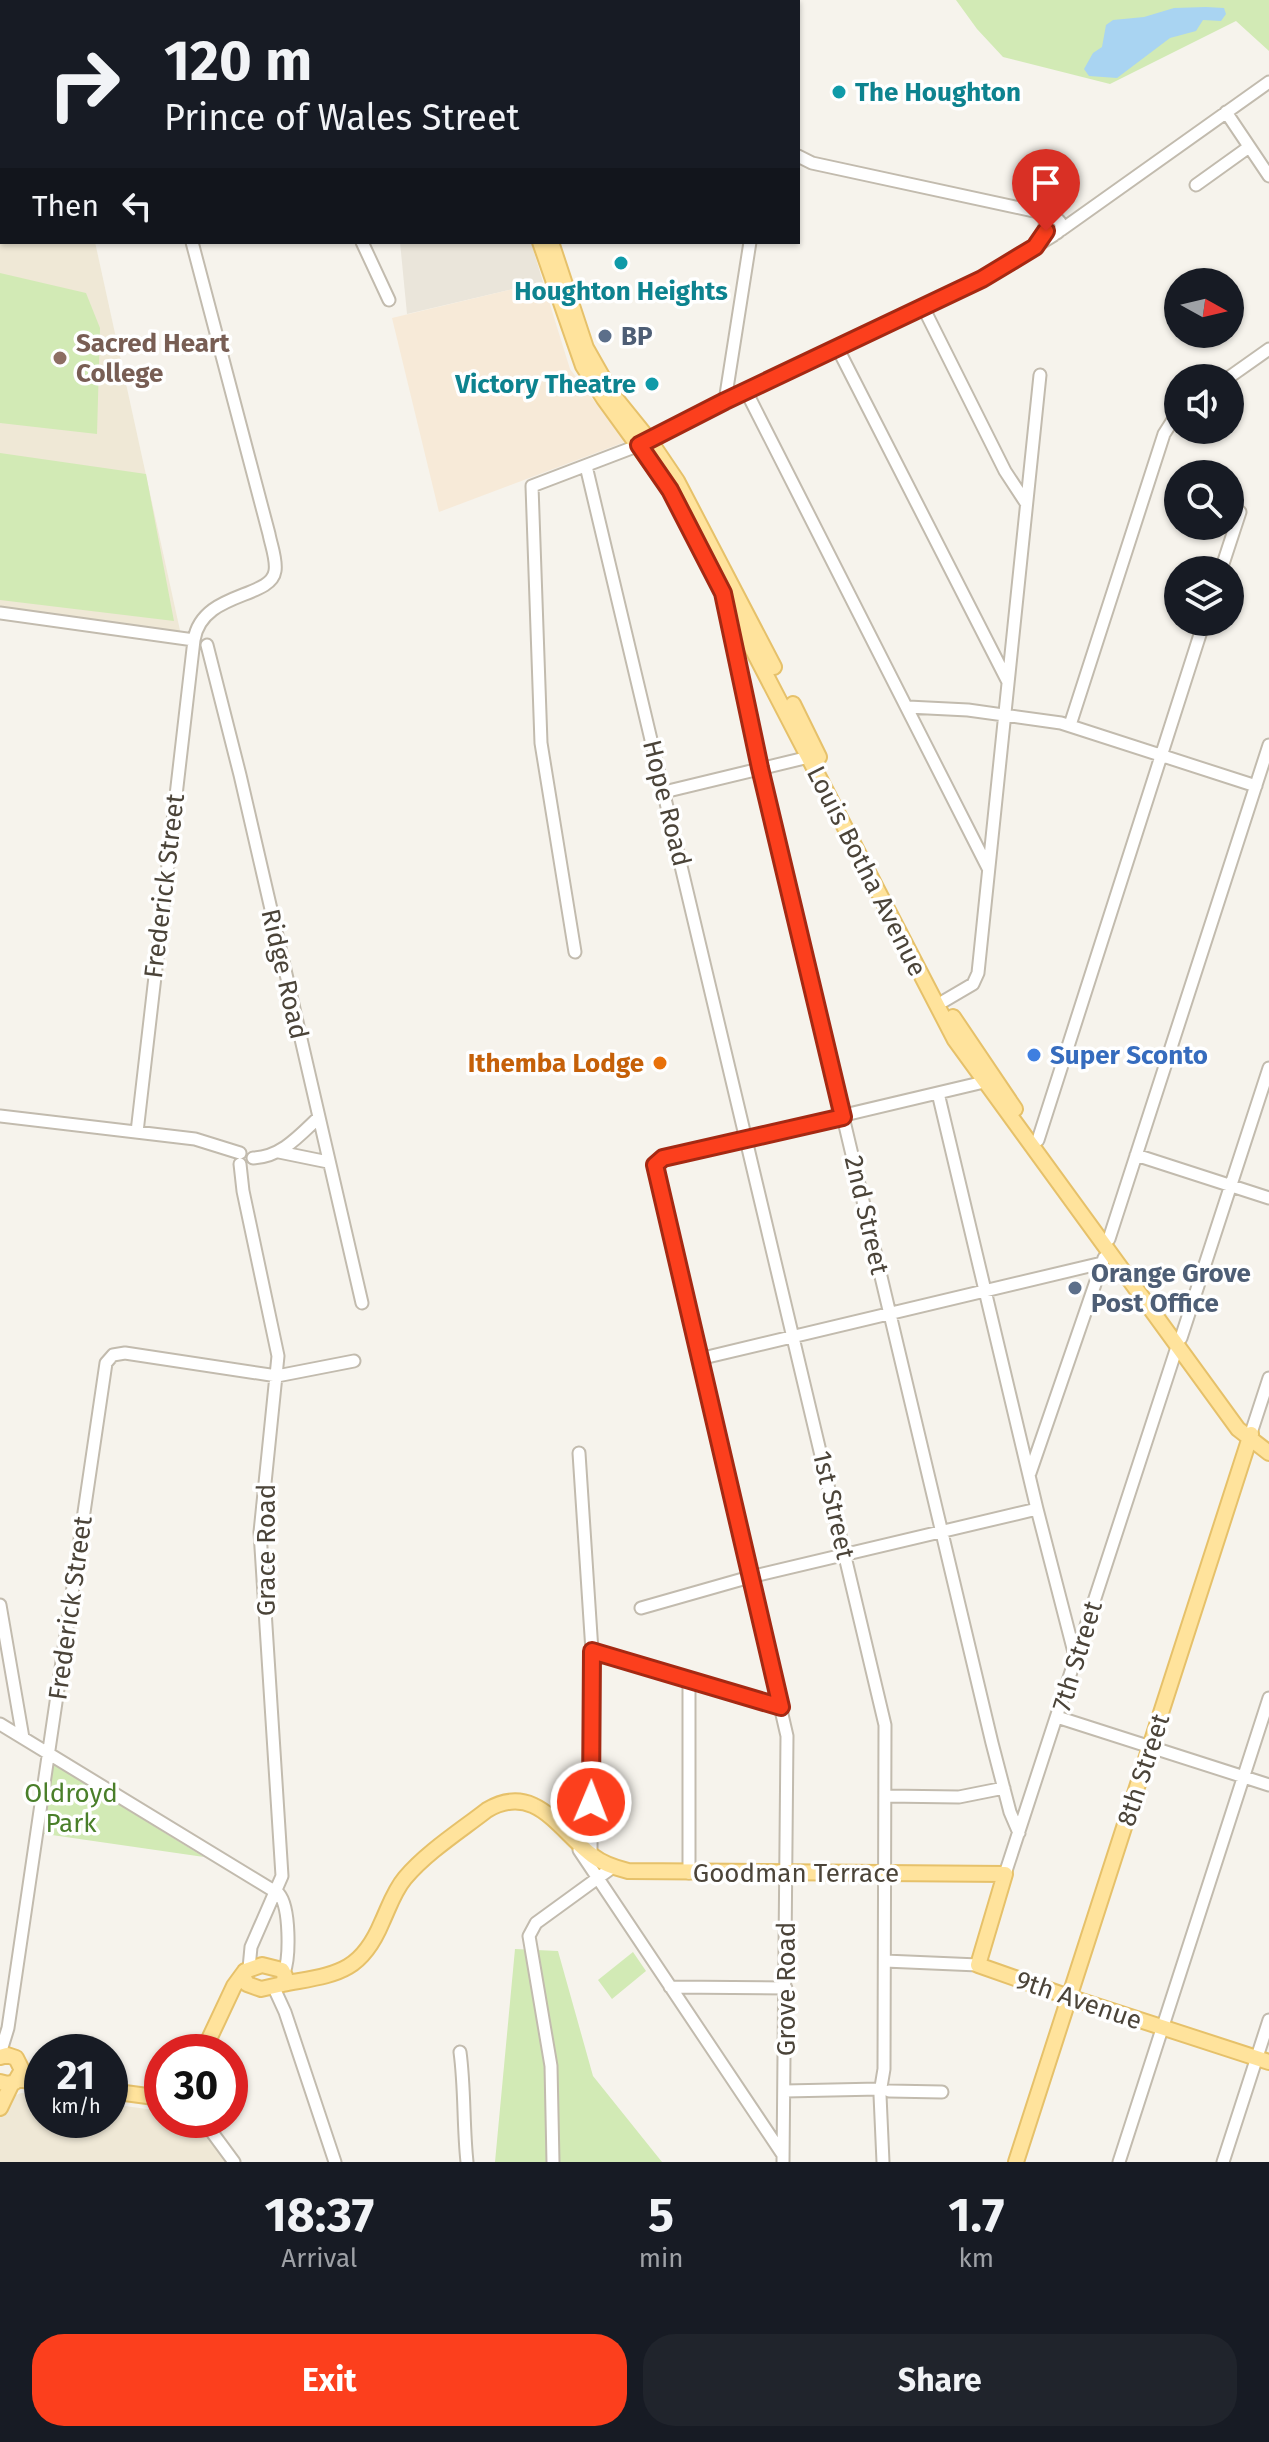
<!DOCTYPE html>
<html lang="en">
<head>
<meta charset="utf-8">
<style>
	:root { --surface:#171b24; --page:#20242c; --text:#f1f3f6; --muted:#9ea1a6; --accent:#fc3f1d }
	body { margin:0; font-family:"Fira Sans",sans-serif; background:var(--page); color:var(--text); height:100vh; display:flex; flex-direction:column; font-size:30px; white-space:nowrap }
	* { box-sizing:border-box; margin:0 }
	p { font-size:26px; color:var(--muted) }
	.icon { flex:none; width:44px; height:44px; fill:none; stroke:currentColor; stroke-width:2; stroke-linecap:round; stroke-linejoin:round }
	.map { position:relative; height:2162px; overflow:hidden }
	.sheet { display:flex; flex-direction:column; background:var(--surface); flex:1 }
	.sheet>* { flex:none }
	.banner { position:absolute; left:0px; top:0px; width:800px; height:244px; box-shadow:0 2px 6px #0004; background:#171b24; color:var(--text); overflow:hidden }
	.needle { width:52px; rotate:98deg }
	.controls { position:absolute; left:1164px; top:268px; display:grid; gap:16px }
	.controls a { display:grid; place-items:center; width:80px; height:80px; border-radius:50%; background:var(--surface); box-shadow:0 2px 6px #0004; font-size:40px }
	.speed { position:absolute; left:24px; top:2034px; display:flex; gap:16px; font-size:40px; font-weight:700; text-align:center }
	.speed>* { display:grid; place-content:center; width:104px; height:104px; border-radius:50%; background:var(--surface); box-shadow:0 2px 6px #0004; line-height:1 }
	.speed small { font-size:20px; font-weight:400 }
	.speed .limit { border:12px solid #d22; background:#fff; color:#111 }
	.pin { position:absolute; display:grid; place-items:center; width:68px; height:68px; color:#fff; margin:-82px -34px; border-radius:50% 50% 50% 0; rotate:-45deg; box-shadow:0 0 8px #0007 }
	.pin .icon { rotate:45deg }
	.me { position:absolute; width:88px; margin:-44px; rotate:1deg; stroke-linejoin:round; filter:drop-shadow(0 0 6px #0008) }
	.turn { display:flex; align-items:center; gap:28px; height:168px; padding:0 32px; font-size:36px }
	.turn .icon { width:104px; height:104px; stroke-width:2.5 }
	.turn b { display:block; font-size:56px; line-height:68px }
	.then { display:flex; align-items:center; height:76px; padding:0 32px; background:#0003; gap:16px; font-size:30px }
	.eta { display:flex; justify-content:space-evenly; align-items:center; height:136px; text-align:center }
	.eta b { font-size:48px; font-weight:700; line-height:56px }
	.button { display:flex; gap:16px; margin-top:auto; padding:16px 32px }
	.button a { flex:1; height:92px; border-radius:32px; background:var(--accent); color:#fff; font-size:32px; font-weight:700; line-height:92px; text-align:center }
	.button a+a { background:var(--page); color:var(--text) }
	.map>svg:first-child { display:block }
</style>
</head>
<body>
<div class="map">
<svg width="1269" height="2162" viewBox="0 0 1269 2162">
	<rect width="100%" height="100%" fill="#f6f3ec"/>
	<path fill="#eae5da" d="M400 242H531L543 282 407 314Z"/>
	<path fill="#f7ead8" d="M543 282 570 369 625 442 439 512 392 318Z"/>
	<path fill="#efe8d6" d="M0 0 29 2H2V242H95L181 635 0 610Z
		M21 2093 42 2095V2120H110V2104L147 2109 162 2107V2120H195L229 2162H0V2102Z"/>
	<path fill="#d2eab5" d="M956 0H1269V51L1236 21 1110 84 1003 57 977 29Z
		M0 273 86 293 100 328 97 434 0 423Z
		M0 453 146 474 174 621 0 600Z
		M50 1762 204 1857 38 1833Z
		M515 1949 558 1951 593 2076 662 2162H495Z
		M633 1952 646 1971 612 1999 598 1980Z"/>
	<path fill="#a9d4f2" d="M1206 7 1224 8 1226 14 1221 21 1203 20 1196 31 1170 38 1117 78 1089 76 1084 69 1093 53 1102 47 1106 25 1113 20 1144 17 1174 8Z"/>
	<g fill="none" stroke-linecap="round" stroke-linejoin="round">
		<defs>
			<path id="minor" d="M130 0V2
				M236 0 239 2
				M176 2 197 0
				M788 2 789 0
				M1226 112 1269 176
				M798 156 812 163 1043 213 1052 218
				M1196 185 1249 147
				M1045 226a8 8 0 1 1 16 0a8 8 0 1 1-16 0Z
				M1061 230 1269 82
				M362 242 389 300
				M923 307 1005 471 1026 503
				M837 347 1007 680
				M1228 378 1269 349
				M746 391 988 868
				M725 401 750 242
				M586 466 885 1725 884 2069 881 2087
				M1221 570 1240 512
				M723 598 760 768 992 1743 1010 1812 1019 1833
				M0 613 194 640C202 591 271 599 275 571 277 560 271 545 269 534L192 242
				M207 645 240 775 362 1303
				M908 707 968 710 1061 723 1256 786
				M1070 725 1164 434 1178 412
				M664 792 809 757
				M575 952 541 743 532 486 650 441 725 401 982 279 1054 235
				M944 1001 973 984 978 973 1040 375
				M938 1093 1037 1509 1075 1656
				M0 1116 195 1139 240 1153
				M137 1132 194 640
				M1038 1140 1204 622
				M279 1152 328 1162
				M1136 1155 1269 1198
				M253 1158C281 1157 299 1136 318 1118
				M240 1164 243 1191 278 1356 260 1532 282 1876 251 1947 249 1968
				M1109 1239 1269 745
				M1181 1338 1269 1068
				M699 1359 1102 1263
				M1252 1430 1269 1378
				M579 1453 592 1651 591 1855
				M1030 1473 1104 1258
				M0 1605 23 1738
				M641 1608 750 1577 1037 1509
				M592 1651 781 1707
				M689 1681V1873
				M1057 1717 1269 1785
				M0 1724 279 1894C290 1907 290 1957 284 1973
				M886 1796 959 1797 1004 1788
				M579 1850 783 2155
				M1005 1874 1177 1347
				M885 1961 978 1965
				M670 1987 786 1988
				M274 1988 285 2012 335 2162
				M460 2052C465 2089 463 2125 467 2162
				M0 2054 8 2028 106 1363 113 1355 125 1353 277 1376 354 1361
				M785 2091 879 2089
				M889 2091 942 2092
				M880 2095 883 2162
				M203 2120 234 2162
				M553 2162 551 2066 529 1936 536 1923 613 1867
				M783 2162 787 1736 655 1165 663 1158 984 1082
				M1119 2162 1269 1698
				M1223 2162 1269 2020"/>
			<path id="major" d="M398 0 400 2
				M418 0 420 2
				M504 2 505 0
				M540 242 583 366 604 399 670 490 955 1040 1238 1429 1269 1453
				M551 242 586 348 612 394 650 441 677 481 774 667
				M793 704 819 757
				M953 1017 1015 1109
				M262 1965 282 1970 285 1976 283 1984 261 1989 247 1984 244 1978 245 1971Z
				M283 1984C334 1974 360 1975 382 1922 389 1907 394 1891 405 1878 427 1852 460 1831 487 1810 536 1781 560 1832 593 1856 603 1864 616 1868 628 1871L1005 1874 978 1965 1069 1997 1269 2062
				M203 2052 234 1986 245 1971
				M0 2057 7 2055 16 2058 22 2070 15 2082 8 2084 0 2082
				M18 2079 42 2083
				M110 2091 162 2098
				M0 2108 12 2083
				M1016 2162 1251 1434"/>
		</defs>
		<use href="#minor" stroke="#c2bbae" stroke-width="15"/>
		<use href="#major" stroke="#e6c16a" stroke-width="18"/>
		<use href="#minor" stroke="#fff" stroke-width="11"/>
		<use href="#major" stroke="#ffe39c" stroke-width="14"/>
	</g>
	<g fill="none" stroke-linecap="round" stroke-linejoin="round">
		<defs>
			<path id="route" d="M591 1802 592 1651 781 1707 655 1165 663 1158 843 1117 760 768 723 593 670 490 639 445 725 401 982 279 1035 247 1046 231"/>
		</defs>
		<use href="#route" stroke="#a42913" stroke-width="20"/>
		<use href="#route" stroke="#fc3f1d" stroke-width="14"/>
	</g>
	<g fill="#0f9aa8" stroke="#fff" stroke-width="3">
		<circle cx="839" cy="92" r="8"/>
		<circle cx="621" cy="263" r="8"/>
		<circle cx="652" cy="384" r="8"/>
	</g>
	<g fill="#5c6f8a" stroke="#fff" stroke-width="3">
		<circle cx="605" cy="336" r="8"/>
		<circle cx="1075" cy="1288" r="8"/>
	</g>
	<circle fill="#8d6e63" stroke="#fff" stroke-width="3" cx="60" cy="358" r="8"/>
	<circle fill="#3f7fe0" stroke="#fff" stroke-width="3" cx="1034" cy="1055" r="8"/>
	<circle fill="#e8710a" stroke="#fff" stroke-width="3" cx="660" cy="1063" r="8"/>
	<g text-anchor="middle" stroke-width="7" stroke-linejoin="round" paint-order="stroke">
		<g font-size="26" font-weight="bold" fill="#0d838f" stroke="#fff" text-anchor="start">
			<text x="855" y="101">The Houghton</text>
			<text x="621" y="300" text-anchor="middle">Houghton Heights</text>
			<text x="636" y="393" text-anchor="end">Victory Theatre</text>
		</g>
		<g font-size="26" font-weight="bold" fill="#4e5e75" stroke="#fff" text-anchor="start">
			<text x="621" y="345">BP</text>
			<text x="1091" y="1282">Orange Grove<tspan x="1091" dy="30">Post Office</tspan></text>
		</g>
		<g font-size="26" font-weight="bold" fill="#785e54" stroke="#fff" text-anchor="start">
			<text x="76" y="352">Sacred Heart<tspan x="76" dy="30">College</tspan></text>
		</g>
		<g font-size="26" fill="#4b4439" stroke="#fff">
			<text transform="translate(667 803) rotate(76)" y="9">Hope Road</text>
			<text transform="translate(867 871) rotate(63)" y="9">Louis Botha Avenue</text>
			<text transform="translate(164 886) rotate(-83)" y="9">Frederick Street</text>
			<text transform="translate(285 974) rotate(77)" y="9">Ridge Road</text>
			<text transform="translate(867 1215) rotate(77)" y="9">2nd Street</text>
			<text transform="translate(834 1505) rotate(77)" y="9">1st Street</text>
			<text transform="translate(266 1550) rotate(-90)" y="9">Grace Road</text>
			<text transform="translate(70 1608) rotate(-82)" y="9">Frederick Street</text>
			<text transform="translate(1077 1656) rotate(-73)" y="9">7th Street</text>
			<text transform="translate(1143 1770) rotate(-72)" y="9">8th Street</text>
			<text x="796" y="1882">Goodman Terrace</text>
			<text transform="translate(786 1989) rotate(-90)" y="9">Grove Road</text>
			<text transform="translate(1079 2000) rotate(19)" y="9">9th Avenue</text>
		</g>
		<g font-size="26" font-weight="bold" fill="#366cbe" stroke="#fff" text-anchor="start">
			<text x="1050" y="1064">Super Sconto</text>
		</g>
		<g font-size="26" font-weight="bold" fill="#c56008" stroke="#fff" text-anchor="end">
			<text x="644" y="1072">Ithemba Lodge</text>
		</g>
		<g font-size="26" fill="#4a7f2a" stroke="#fff">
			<text x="71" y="1802">Oldroyd<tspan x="71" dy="30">Park</tspan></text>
		</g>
	</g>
</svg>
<div class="controls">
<a><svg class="needle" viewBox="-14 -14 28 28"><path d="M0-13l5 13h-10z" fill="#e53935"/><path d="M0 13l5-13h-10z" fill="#9ea1a6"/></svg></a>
<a><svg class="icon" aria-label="sound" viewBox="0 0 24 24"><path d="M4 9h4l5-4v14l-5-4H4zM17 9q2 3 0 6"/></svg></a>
<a><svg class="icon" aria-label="search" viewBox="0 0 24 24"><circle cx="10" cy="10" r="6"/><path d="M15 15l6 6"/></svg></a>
<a><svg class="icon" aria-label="layers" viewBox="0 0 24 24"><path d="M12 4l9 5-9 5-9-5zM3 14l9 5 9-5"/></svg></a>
</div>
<div class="speed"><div>21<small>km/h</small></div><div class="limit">30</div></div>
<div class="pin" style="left:1046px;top:231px;background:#d93025"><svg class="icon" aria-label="arrive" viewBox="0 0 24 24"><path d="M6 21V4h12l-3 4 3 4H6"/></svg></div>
<svg class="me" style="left:591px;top:1802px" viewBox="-20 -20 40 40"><circle r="17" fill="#fc3f1d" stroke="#fff" stroke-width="3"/><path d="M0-11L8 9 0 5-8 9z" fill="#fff"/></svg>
<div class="banner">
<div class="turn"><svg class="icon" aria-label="right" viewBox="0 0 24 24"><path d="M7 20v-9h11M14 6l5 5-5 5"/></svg><div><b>120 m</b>Prince of Wales Street</div></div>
<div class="then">Then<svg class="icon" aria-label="left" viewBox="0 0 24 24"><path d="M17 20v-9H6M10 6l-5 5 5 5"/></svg></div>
</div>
</div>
<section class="sheet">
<div class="eta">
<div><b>18:37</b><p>Arrival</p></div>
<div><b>5</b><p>min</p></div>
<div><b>1.7</b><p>km</p></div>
</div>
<div class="button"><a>Exit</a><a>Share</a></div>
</section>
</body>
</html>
